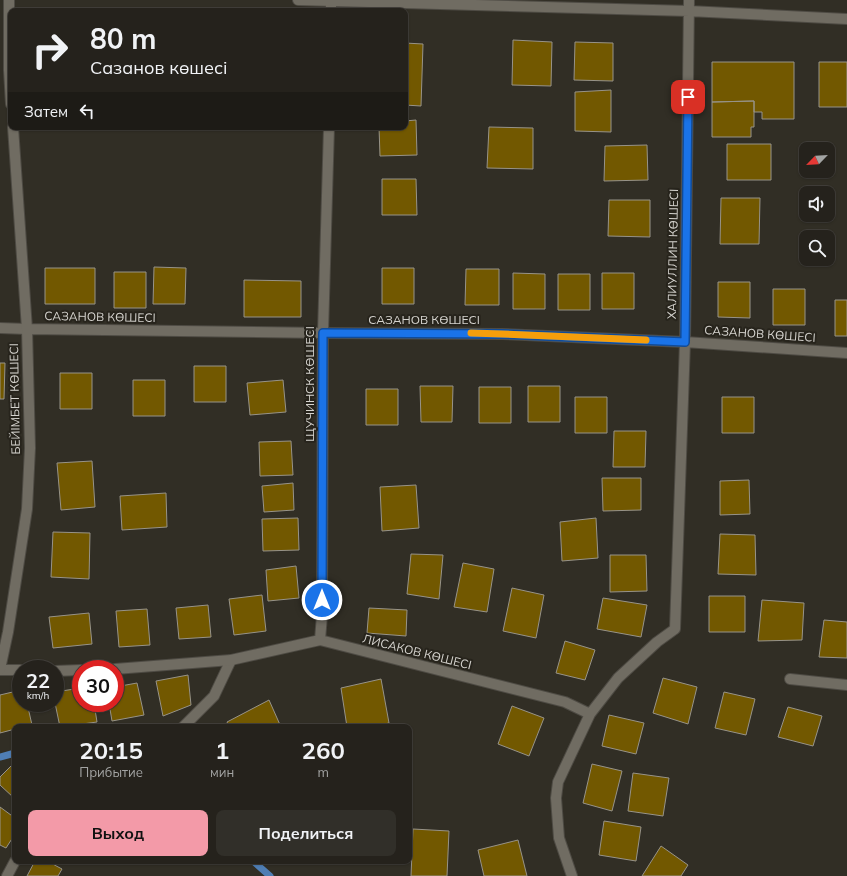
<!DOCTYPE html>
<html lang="ru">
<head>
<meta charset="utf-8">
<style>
	:root { --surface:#25221c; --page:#312f29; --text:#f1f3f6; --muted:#a3a4a3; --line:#423f3b; --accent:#f39aa8 }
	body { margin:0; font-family:Mulish,sans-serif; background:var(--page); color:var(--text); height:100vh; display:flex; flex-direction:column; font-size:15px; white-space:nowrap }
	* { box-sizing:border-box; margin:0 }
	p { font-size:13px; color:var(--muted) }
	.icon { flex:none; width:22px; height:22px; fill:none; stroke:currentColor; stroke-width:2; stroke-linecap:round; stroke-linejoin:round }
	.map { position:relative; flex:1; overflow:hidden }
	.drawer { position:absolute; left:12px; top:724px; width:400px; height:140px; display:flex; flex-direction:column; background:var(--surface); border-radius:8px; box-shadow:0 1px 3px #0004,0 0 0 1px var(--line) }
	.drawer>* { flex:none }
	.guide { position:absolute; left:8px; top:8px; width:400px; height:122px; border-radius:8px; box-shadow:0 1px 3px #0004,0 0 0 1px var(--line); background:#25221c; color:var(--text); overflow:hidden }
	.needle { width:26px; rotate:245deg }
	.fabs { position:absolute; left:799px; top:142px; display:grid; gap:8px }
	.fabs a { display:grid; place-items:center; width:36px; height:36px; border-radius:8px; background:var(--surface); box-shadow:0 1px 3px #0004,0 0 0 1px var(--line); font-size:20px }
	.speed { position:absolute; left:12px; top:660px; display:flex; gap:8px; font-size:20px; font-weight:700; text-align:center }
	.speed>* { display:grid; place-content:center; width:52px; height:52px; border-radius:50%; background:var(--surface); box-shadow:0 1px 3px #0004,0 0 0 1px var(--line); line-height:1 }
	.speed small { font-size:10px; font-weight:400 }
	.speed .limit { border:6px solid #d22; background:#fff; color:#111 }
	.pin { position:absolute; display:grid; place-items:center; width:34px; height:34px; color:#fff; margin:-17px; border-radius:8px; box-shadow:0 2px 6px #0006 }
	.me { position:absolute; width:44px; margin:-22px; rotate:0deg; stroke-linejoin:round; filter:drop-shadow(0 0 3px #0008) }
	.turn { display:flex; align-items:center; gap:14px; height:84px; padding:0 16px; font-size:18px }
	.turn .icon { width:52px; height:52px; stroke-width:2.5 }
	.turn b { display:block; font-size:28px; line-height:34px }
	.then { display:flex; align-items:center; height:38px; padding:0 16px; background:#0003; gap:8px; font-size:15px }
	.eta { display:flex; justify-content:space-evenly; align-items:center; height:68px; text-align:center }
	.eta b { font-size:24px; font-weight:700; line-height:28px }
	.action { display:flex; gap:8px; margin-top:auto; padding:8px 16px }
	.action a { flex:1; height:46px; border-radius:8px; background:var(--accent); color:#111; font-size:16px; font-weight:700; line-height:46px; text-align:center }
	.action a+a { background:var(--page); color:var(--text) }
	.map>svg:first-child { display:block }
</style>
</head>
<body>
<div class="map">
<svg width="847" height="876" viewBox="0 0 847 876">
	<rect width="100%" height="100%" fill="#312e25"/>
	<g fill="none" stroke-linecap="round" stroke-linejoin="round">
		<path stroke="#4f7eb4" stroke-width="7" d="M0 757 15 753
			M253 861 270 876"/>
	</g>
	<path fill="#725800" stroke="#979389" d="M513 40 552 42 551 86 512 85Z
		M575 42 613 43V81L574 80Z
		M405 43 423 44 421 106 405 105Z
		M712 62H794V119H762V112H754V101L712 102Z
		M819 62H847V107H819Z
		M611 90V132L575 131V92Z
		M754 101V127H751V137H712V102Z
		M416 120 417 155 380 156 379 127H405V121Z
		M489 127 533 128V169L487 168Z
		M727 144H771V180H727Z
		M647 145 648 180 604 181 605 146Z
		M382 179H416L417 215H382Z
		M721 198H760L759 244H720Z
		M609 200H650V237L608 236Z
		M154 267 186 268 185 304H153Z
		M45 268H95V304H45Z
		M382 268H414V304H382Z
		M466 269H499V305H465Z
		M114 272H146V308H114Z
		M513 273 545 274V309H513Z
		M602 273H634V309H602Z
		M558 274H590V310H558Z
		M244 280 301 281V317H244Z
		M718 282H750V318L718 317Z
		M773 289H805V325H773Z
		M835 300H847V336H835Z
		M0 363H5L4 399H0Z
		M194 366H226V402H194Z
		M60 373H92V409H60Z
		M133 380H165V416H133Z
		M283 380 286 412 250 415 247 383Z
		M420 386H453L452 422H421Z
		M528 386H560V422H528Z
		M479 387H511V423H479Z
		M366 389H398V425H366Z
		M575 397H607V433H575Z
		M722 397H754V433H722Z
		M614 431H646L645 467H613Z
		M291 441 293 475 260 476 259 442Z
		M92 461 95 507 61 510 57 463Z
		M602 478H641V510L603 511Z
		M749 480 750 514 720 515V481Z
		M293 483 294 510 264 512 262 486Z
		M416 485 419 528 382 531 380 487Z
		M166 493 167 527 122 530 120 496Z
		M298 518 299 550 263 551 262 519Z
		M596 518 598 558 562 561 560 522Z
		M53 532 90 533 89 579 51 577Z
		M720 534 755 535 756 575 718 574Z
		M411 554 443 555 439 599 407 594Z
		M610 555H646L647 591 610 592Z
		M463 563 494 569 487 612 454 607Z
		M296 566 299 598 268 601 266 570Z
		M512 588 544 595 536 638 503 631Z
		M262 595 266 631 234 635 229 599Z
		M709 596H745V632H709Z
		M603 598 647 605 641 637 597 629Z
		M762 600 804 603 802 640 758 641Z
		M208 605 211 637 179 639 176 608Z
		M369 608 407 610 406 636 367 633Z
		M147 609 150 645 119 647 116 611Z
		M89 613 92 644 53 648 49 617Z
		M824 620 847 622V658L819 657Z
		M565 641 595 650 585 680 556 673Z
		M188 675 191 705 163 716 156 681Z
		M663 678 697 687 688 724 653 713Z
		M381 679 389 723 369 727H347L341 688Z
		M137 683 144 715 112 721 109 703H115V687Z
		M81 688V703H94L97 722 60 727 55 703V692Z
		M21 690V703H27L32 725 24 727H15V729L0 733V695Z
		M724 692 755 699 746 735 715 728Z
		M269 700 281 727H229L227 722Z
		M512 706 544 718 529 756 498 744Z
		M788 707 822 716 813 746 778 737Z
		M609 715 644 723 636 754 602 746Z
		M15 762V797L14 798 0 785V777Z
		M592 764 622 771 612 811 583 803Z
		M633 773 669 778 663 816 628 811Z
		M0 807 15 818V834L6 848 0 845Z
		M604 821 641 827 636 861 599 855Z
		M413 829 449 831 447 876H411Z
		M518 840 527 876H484L478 850Z
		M661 846 688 865 681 876H642Z
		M35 861H47L62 869 58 876H27Z"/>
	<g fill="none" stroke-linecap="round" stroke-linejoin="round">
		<defs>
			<path id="lane" d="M183 727 214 696 231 660
				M7 876 15 861"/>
			<path id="street" d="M331 11V2
				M0 328 27 329
				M320 640 322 615 323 333 329 127
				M115 669 231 660 320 640 565 702 590 714 618 678 657 642 675 629 685 342 847 353
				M0 670H21
				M55 671 81 670
				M790 679 847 685
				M572 876 559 838 556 798 558 782 590 714"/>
			<path id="secondary" d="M9 0V70L11 104
				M298 0 689 11 847 19
				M27 329 323 333 502 334 685 342 689 0
				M0 669 8 632 27 509 30 448 27 329 13 127"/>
		</defs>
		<use href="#lane" stroke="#4e4b44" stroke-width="12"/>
		<use href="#street" stroke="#4e4b44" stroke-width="12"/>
		<use href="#secondary" stroke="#4e4b44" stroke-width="12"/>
		<use href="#lane" stroke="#706c62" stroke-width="10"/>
		<use href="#street" stroke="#706c62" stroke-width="10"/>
		<use href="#secondary" stroke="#706c62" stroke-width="10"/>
	</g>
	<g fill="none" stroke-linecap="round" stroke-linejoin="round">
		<defs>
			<path id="route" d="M322 600 323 333 502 334 685 342 688 97"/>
		</defs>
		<use href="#route" stroke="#114b97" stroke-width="10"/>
		<use href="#route" stroke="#1a73e8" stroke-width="7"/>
		<path stroke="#f59e0b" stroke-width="7" d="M471 333 502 334 646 340"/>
	</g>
	<g text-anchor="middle" stroke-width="4" stroke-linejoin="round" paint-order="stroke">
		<g font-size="12" fill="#d6d4cf" stroke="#27241c">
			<text transform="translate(673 254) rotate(-89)" y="4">ХАЛИУЛЛИН КӨШЕСІ</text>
			<text transform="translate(100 317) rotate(1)" y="4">САЗАНОВ КӨШЕСІ</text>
			<text x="424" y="324">САЗАНОВ КӨШЕСІ</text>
			<text transform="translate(760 334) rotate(4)" y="4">САЗАНОВ КӨШЕСІ</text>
			<text transform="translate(310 384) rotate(-90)" y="4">ЩУЧИНСК КӨШЕСІ</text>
			<text transform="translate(15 399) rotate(-91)" y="4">БЕЙІМБЕТ КӨШЕСІ</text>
			<text transform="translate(417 652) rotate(14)" y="4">ЛИСАКОВ КӨШЕСІ</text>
		</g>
	</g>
</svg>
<div class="fabs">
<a><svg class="needle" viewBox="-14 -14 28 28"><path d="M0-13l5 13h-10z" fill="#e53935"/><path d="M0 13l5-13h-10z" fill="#a3a4a3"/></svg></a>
<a><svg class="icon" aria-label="sound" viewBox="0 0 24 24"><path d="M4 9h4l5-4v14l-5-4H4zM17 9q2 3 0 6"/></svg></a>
<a><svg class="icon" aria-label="search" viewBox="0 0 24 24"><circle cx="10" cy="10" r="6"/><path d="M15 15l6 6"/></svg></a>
</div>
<div class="speed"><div>22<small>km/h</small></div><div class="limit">30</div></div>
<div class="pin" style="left:688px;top:97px;background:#d93025"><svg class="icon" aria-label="arrive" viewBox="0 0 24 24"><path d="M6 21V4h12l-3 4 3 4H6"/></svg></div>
<svg class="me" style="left:322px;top:600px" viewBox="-20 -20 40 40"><circle r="17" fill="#1a73e8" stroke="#fff" stroke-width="3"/><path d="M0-11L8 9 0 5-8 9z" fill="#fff"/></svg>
<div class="guide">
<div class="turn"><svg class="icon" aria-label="right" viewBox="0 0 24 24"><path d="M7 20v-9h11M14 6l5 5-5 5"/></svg><div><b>80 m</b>Сазанов көшесі</div></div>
<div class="then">Затем<svg class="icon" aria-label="left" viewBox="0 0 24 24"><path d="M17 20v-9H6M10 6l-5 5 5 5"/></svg></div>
</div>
<section class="drawer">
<div class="eta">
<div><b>20:15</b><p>Прибытие</p></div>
<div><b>1</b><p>мин</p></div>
<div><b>260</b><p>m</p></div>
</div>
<div class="action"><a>Выход</a><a>Поделиться</a></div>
</section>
</div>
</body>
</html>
